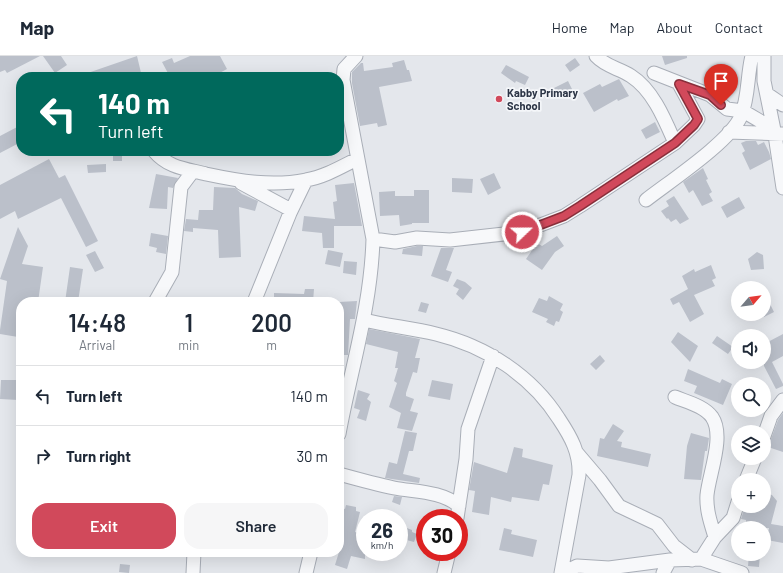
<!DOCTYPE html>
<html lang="en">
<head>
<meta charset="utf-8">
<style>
	:root { --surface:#fff; --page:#f6f6f7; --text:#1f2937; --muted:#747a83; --line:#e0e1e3; --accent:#d1495b }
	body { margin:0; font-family:Barlow,sans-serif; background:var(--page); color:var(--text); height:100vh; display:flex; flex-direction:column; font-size:15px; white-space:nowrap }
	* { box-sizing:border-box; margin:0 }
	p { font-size:13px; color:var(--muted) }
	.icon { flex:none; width:22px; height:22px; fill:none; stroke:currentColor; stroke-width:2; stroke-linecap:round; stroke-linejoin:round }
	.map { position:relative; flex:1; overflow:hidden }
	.panel { position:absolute; left:16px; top:241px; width:328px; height:260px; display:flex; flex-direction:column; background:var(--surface); border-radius:16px; box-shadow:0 4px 16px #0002 }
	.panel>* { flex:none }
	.guide { position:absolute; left:16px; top:16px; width:328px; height:84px; border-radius:16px; box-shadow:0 4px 16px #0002; background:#00695c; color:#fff; overflow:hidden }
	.needle { width:26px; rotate:62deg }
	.buttons { position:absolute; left:731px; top:225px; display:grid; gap:8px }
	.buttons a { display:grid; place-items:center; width:40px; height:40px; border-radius:50%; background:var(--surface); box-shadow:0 4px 16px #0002; font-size:20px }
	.speed { position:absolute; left:356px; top:453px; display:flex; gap:8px; font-size:20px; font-weight:700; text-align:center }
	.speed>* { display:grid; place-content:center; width:52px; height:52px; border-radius:50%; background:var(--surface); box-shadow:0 4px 16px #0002; line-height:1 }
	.speed small { font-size:10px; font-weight:400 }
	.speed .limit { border:6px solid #d22; background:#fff; color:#111 }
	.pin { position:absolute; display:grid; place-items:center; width:34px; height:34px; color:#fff; margin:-41px -17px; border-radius:50% 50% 50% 0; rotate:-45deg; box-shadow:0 0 4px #0007 }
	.pin .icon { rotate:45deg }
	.me { position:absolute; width:44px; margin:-22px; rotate:68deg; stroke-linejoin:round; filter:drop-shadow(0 0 3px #0008) }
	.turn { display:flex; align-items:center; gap:14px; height:84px; padding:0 16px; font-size:18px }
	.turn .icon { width:52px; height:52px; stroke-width:2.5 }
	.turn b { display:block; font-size:28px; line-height:34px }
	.eta { display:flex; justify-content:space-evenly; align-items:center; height:68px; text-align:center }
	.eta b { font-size:24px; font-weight:600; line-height:28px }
	.button { display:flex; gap:8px; margin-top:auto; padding:8px 16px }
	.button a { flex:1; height:46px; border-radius:16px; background:var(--accent); color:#fff; font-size:16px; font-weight:600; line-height:46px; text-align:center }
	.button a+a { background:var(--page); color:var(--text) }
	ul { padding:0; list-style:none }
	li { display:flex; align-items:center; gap:12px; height:60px; padding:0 16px; border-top:1px solid var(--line) }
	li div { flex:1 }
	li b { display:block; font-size:15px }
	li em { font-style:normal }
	header { display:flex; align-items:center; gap:24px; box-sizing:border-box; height:56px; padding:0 20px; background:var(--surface); border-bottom:1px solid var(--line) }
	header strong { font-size:19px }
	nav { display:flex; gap:22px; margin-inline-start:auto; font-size:14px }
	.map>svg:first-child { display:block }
</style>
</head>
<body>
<header>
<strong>Map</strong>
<nav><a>Home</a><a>Map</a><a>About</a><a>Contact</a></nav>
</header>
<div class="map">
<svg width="783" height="517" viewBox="0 0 783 517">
	<rect width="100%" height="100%" fill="#e4e7ec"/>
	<path fill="#bbc0ca" d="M0 0H40L7 17 5 14 0 16Z
		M43 0H61L67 9 55 17Z
		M137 0 142 21H79V20Z
		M190 0H220L227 13 212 21H170L162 6 172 2 174 7Z
		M662 0H687V2L665 9Z
		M575 2 580 9 570 16 565 9Z
		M404 4 407 14H409L412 25 379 31 387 69 378 71 377 67 360 70 352 27V16L361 7H363L364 15 393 11 392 7Z
		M506 9 529 21 525 29 516 25 515 27 501 17Z
		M619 23 629 40 618 45 617 43 594 56 583 37 600 28 602 31Z
		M568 25 573 35 560 42 554 32Z
		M655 66 660 76 646 83 641 74Z
		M21 69V86L0 97V80Z
		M746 85H756L758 89 764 86 769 96 771 103 750 114 742 97 745 95 741 87Z
		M113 95H122V105H113Z
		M49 103 59 122 65 119 98 185 86 191 61 142 18 163 15 155 0 163V129Z
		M106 108V116L88 117 87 109Z
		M703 112 708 123 706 124 712 136 709 138 713 145 702 150 693 134 689 137 683 126Z
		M494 117 501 132 488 139 480 123Z
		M156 118 178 122 173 132 168 131 167 153 149 152Z
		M452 122 473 123 472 137 452 136Z
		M354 127 362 170H334V192H323L322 177 302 175 304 160 335 163 333 146 337 145 335 129Z
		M214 131 235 132 242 138 258 145 255 155 239 151 241 201 219 202 218 174 193 172V176L184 175 186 163 198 164 199 154H213Z
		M414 134H429V167H412V168L400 170 399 159 380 160 379 136 395 135V140H414Z
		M674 140 689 163 680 168 676 163 671 166 668 162 667 163 661 155 669 150 666 145Z
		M739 141 745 152 727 162 721 151Z
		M18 171 28 190 22 208 43 211 38 246H21L18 281 0 278V274L7 225 0 223Z
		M151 177 168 180 166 198 156 196 157 192 149 190Z
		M557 180 564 190 555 196 542 214 526 203 537 187 542 190Z
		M417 190H423L422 200 402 198 403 193Z
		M441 192H454L446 214 452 216 448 226 431 220Z
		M328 194 343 197 340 211 325 208Z
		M95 195 104 212 95 216 86 199Z
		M757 196 763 199 764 213 751 214 748 203Z
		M344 205 357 206 356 219 343 217Z
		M711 209 716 222 712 224 715 230 694 239 704 258 690 266 679 246 673 249 670 243 688 233 682 220 694 213 695 216Z
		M70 211 83 213 78 246H65Z
		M457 223 465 226 472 232 463 244 456 238 459 233 453 230Z
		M305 233H314L313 246H274V237L304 238Z
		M549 240 563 248 560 254 563 256 559 266 556 265 554 270 546 266 548 263 532 256 539 242 547 245Z
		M357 245 355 263H350L348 299H339V246Z
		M421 246 429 248 426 257 418 255Z
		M770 248 774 256 764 261V251Z
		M369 273 420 283 415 302H420L417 317 413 316 406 337V340L414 343 410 355 418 357 412 375 397 372 401 357 389 351 397 327 394 325 398 312H395L398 296 366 288Z
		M678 276 698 290 690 306 671 286Z
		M783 278V300L772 306 783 328V330L776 333 764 310V288Z
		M717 280 733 291 728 298 712 287Z
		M600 299 605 305 596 314 590 308Z
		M688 313 720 327 722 323 732 328 723 349 694 337 697 330 684 325Z
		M1 324H19L18 344 0 343Z
		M432 324 453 328 450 344 428 340Z
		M358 334 370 338 367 343 371 346 366 365 357 362 360 354 354 352Z
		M783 357V396L768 391 778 364Z
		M613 368 624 375 617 385 622 386 621 391 651 398 648 411 597 400 600 382 604 383Z
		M405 375 417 377 413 395H409L403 418 420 422 419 427 385 422 389 406 397 408Z
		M691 377 709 382 707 395H705L701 424 684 423 687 390Z
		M514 391 523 393 522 401 553 409 549 429 543 428 539 445 512 441 511 446 491 441 489 459 472 456 475 435 469 434 474 406 507 417Z
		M764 437 772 439 777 445 771 468 783 470V487L767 484 769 472H746V464L741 463 745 450H764Z
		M394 440 402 441 400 449 392 446Z
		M346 449 356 451V455L360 456 355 476 365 479V503L351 500 347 513 335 509 339 496V467L342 452 345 453Z
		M399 469 412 474V476L417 478 414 486 399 482Z
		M504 472 512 474 511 478 537 484 533 501 499 494Z
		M749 498H760L759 511 748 510Z
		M120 508 130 509 129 517 119 516Z"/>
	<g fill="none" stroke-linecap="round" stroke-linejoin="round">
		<defs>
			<path id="minor" d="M596 0C606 11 619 12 631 20 653 34 665 64 675 87
				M764 0V25L775 79 783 132
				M654 17 710 39 727 53 743 55 765 68 772 69
				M767 38 783 49
				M729 76 783 78
				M154 95C168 112 187 113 206 118 239 125 272 131 306 124 324 121 341 111 357 103
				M241 127 291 154
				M646 144C669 126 731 85 741 60 749 41 747 19 752 0
				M373 183 395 186 417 182 450 184 522 176 564 160 580 150 675 87 694 69 698 63 679 28
				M155 246 172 216 181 131 193 115
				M254 246 290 157 306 124
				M364 264C388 270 412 272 436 278 486 290 532 320 559 363 571 381 580 397 579 419L561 517
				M675 341C687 346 704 350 712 361 725 380 709 418 707 439 706 454 711 468 715 481
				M339 378C351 312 371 251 373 183L343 24 344 13 356 0
				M764 380 771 360 783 344
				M577 397 600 424 619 450 657 468 674 490 692 504
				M339 418C357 423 375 428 394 432 415 436 442 435 459 450
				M746 424 755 402
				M457 462 466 403 468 373 493 300
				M701 503 715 481 733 462 738 446
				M193 517 194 496
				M306 517 311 496
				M444 517 449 496
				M563 517 577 510 609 512 670 504 701 503 742 517
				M663 517 670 504"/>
		</defs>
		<use href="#minor" stroke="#a9aeb7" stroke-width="15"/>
		<use href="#minor" stroke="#f7f8fa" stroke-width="13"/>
	</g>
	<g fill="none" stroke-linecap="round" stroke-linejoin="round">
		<defs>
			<path id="route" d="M522 176 564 160 580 150 675 87 694 69 698 63 679 28 710 39 721 49"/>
		</defs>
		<use href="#route" stroke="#882f3b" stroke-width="10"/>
		<use href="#route" stroke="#d1495b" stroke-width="7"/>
	</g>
	<circle fill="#d1495b" stroke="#f4f6f9" stroke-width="1.5" cx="499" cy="43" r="4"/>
	<g text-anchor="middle" stroke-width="3.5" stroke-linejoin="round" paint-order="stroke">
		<g font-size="11" font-weight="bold" fill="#2b3445" stroke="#f4f6f9" text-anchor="start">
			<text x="507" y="41">Kabby Primary<tspan x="507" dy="13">School</tspan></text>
		</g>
	</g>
</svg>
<div class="buttons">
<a><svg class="needle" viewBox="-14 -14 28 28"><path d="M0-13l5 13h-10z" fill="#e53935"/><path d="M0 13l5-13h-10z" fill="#747a83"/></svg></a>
<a><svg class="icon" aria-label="sound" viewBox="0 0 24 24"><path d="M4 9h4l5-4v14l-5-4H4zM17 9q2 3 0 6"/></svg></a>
<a><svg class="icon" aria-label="search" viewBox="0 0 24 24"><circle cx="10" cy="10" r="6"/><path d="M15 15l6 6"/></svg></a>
<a><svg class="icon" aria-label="layers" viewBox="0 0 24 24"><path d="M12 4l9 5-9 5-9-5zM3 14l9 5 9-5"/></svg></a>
<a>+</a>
<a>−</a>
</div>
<div class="speed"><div>26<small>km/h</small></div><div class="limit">30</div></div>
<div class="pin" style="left:721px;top:49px;background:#d93025"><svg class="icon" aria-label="arrive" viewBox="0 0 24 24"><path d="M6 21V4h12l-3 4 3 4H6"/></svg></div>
<svg class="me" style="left:522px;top:176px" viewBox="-20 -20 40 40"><circle r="17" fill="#d1495b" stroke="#fff" stroke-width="3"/><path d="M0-11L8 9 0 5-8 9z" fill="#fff"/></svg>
<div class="guide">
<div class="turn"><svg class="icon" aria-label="left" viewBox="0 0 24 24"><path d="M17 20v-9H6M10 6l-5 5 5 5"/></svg><div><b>140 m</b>Turn left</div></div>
</div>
<section class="panel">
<div class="eta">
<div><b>14:48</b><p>Arrival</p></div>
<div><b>1</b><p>min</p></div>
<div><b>200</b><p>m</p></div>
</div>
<ul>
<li><svg class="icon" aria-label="left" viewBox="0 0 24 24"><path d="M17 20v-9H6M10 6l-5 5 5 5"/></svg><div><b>Turn left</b></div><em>140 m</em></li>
<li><svg class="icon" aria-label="right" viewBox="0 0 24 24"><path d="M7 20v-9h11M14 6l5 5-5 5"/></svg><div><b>Turn right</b></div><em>30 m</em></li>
</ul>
<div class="button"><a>Exit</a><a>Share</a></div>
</section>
</div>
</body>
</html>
